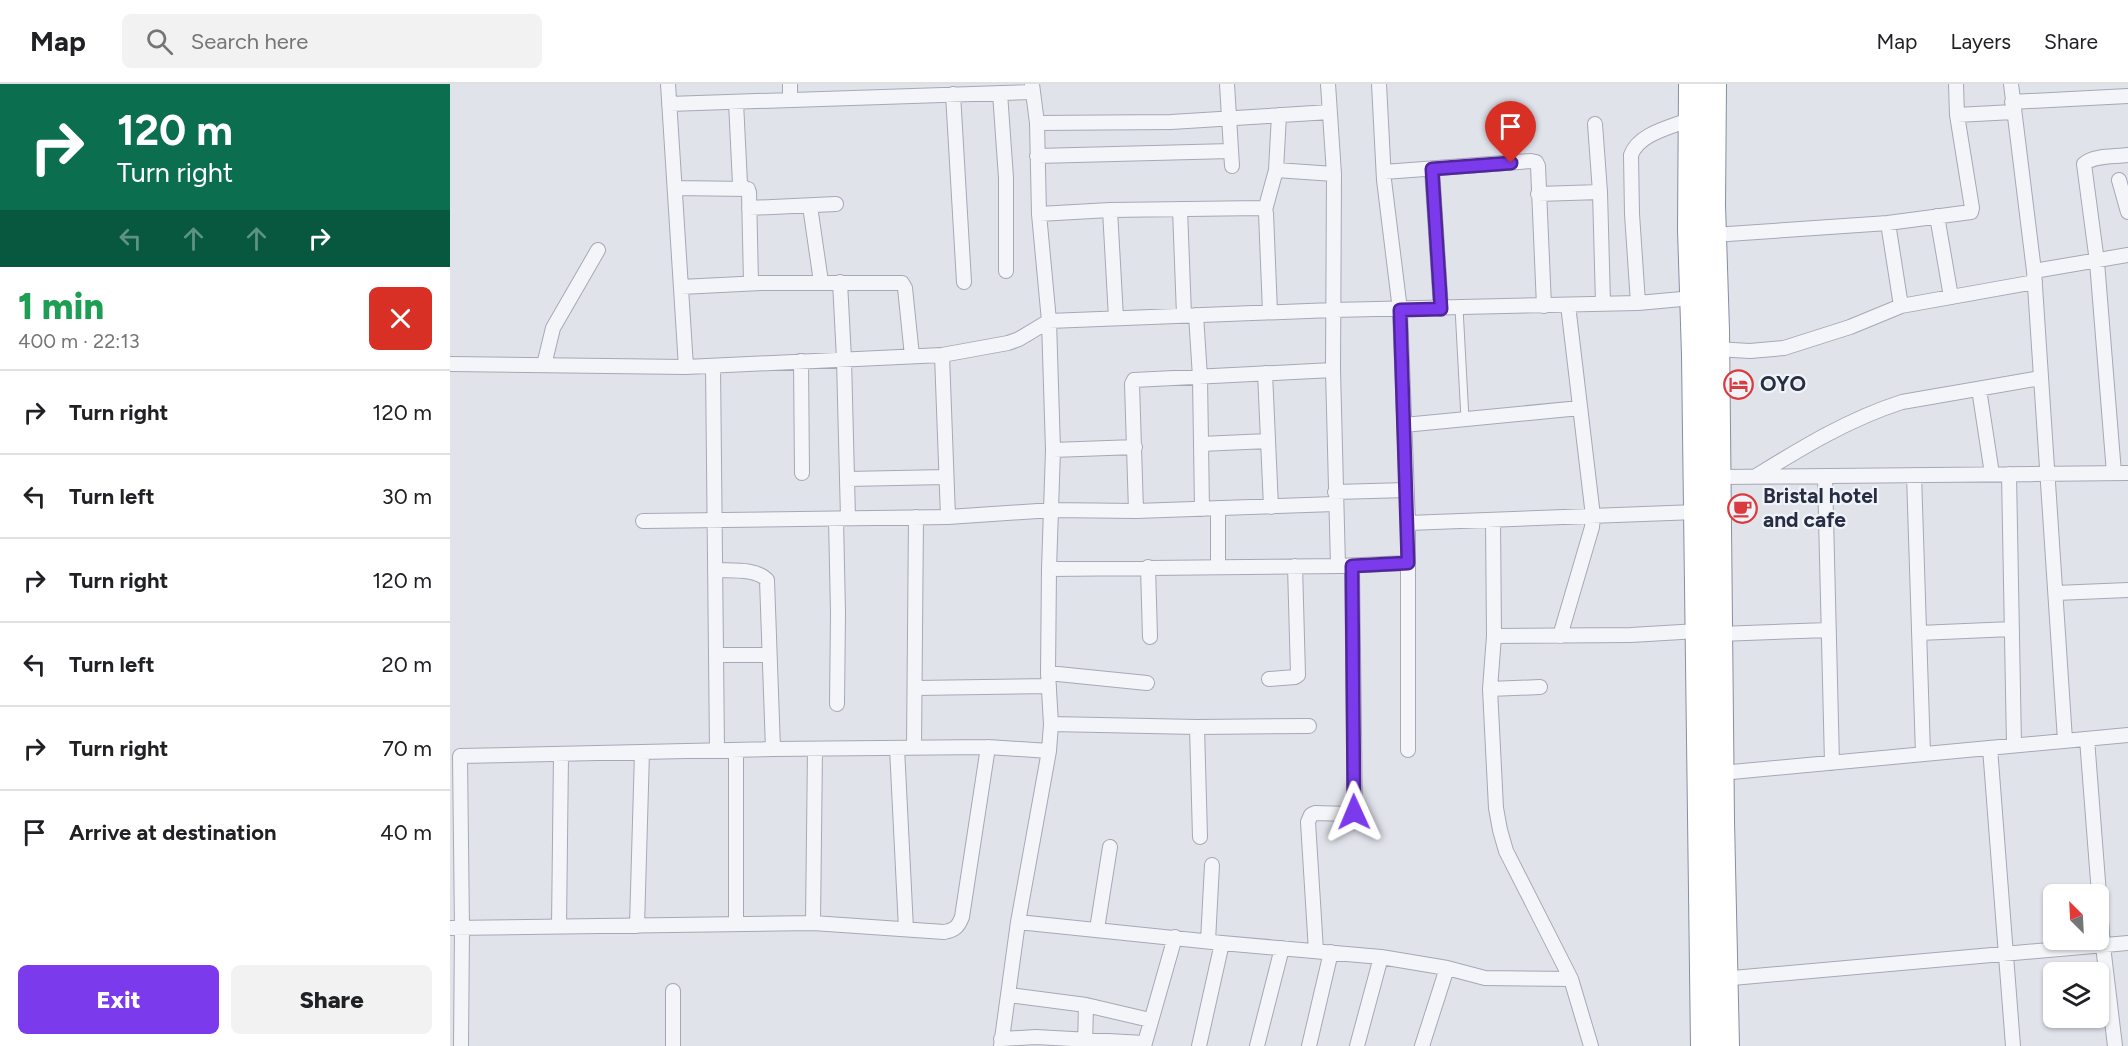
<!DOCTYPE html>
<html lang="en">
<head>
<meta charset="utf-8">
<style>
	:root { --surface:#fff; --page:#f2f2f2; --text:#202124; --muted:#757577; --line:#e0e0e0; --accent:#7c3aed }
	body { margin:0; font-family:Figtree,sans-serif; background:var(--page); color:var(--text); height:100vh; display:flex; flex-direction:column; font-size:22px; white-space:nowrap }
	* { box-sizing:border-box; margin:0 }
	p { font-size:20px; color:var(--muted) }
	.icon { flex:none; width:33px; height:33px; fill:none; stroke:currentColor; stroke-width:2; stroke-linecap:round; stroke-linejoin:round }
	.map { position:relative; flex:1; overflow:hidden }
	.sheet { display:flex; flex-direction:column; background:var(--surface); width:450px }
	.sheet>* { flex:none }
	.top-card { background:#0b6e4f; color:#fff; overflow:hidden }
	.needle { width:39px; rotate:336deg }
	.controls { position:absolute; left:1593px; top:800px; display:grid; gap:12px }
	.controls a { display:grid; place-items:center; width:66px; height:66px; border-radius:9px; background:var(--surface); box-shadow:0 2px 4px #0004; font-size:30px }
	.pin { position:absolute; display:grid; place-items:center; width:51px; height:51px; color:#fff; margin:-62px -26px; border-radius:50% 50% 50% 0; rotate:-45deg; box-shadow:0 0 6px #0007 }
	.pin .icon { rotate:45deg }
	.me { position:absolute; width:66px; margin:-33px; rotate:359deg; stroke-linejoin:round; filter:drop-shadow(0 0 4px #0008) }
	.turn { display:flex; align-items:center; gap:21px; height:126px; padding:0 18px; font-size:27px }
	.turn .icon { width:78px; height:78px; stroke-width:2.5 }
	.turn b { display:block; font-size:42px; line-height:51px }
	.lanes { display:flex; align-items:center; height:57px; padding:0 18px; background:#0003; justify-content:center; gap:30px; direction:ltr }
	.lanes .off { opacity:.35 }
	.round { display:grid; place-items:center; flex:none; width:63px; height:63px; border-radius:9px; background:var(--page) }
	.head { display:flex; align-items:center; justify-content:space-between; height:102px; padding:0 18px }
	h1 { font-size:36px; font-weight:800; line-height:45px; color:#1e9e55 }
	.cta { display:flex; gap:12px; margin-top:auto; padding:12px 18px }
	.cta a { flex:1; height:69px; border-radius:9px; background:var(--accent); color:#fff; font-size:24px; font-weight:800; line-height:69px; text-align:center }
	.cta a+a { background:var(--page); color:var(--text) }
	ul { padding:0; list-style:none }
	li { display:flex; align-items:center; gap:18px; height:84px; padding:0 18px; border-top:2px solid var(--line) }
	li div { flex:1 }
	li b { display:block; font-size:22px }
	li em { font-style:normal }
	header { display:flex; align-items:center; gap:36px; box-sizing:border-box; height:84px; padding:0 30px; background:var(--surface); border-bottom:2px solid var(--line) }
	header strong { font-size:28px }
	nav { display:flex; gap:33px; margin-inline-start:auto; font-size:21px }
	.search { width:420px; height:54px; background:var(--page); display:flex; align-items:center; gap:15px; box-sizing:border-box; padding:0 21px; border-radius:9px; color:var(--muted); font-size:22px }
	main { display:flex; flex:1; min-height:0 }
	.map>svg:first-child { display:block }
</style>
</head>
<body>
<header>
<strong>Map</strong>
<div class="search"><svg class="icon" aria-label="search" viewBox="0 0 24 24"><circle cx="10" cy="10" r="6"/><path d="M15 15l6 6"/></svg>Search here</div>
<nav><a>Map</a><a>Layers</a><a>Share</a></nav>
</header>
<main>
<section class="sheet">
<div class="top-card">
<div class="turn"><svg class="icon" aria-label="right" viewBox="0 0 24 24"><path d="M7 20v-9h11M14 6l5 5-5 5"/></svg><div><b>120 m</b>Turn right</div></div>
<div class="lanes"><svg class="icon off" aria-label="left" viewBox="0 0 24 24"><path d="M17 20v-9H6M10 6l-5 5 5 5"/></svg><svg class="icon off" aria-label="ahead" viewBox="0 0 24 24"><path d="M12 20V5M6 11l6-6 6 6"/></svg><svg class="icon off" aria-label="ahead" viewBox="0 0 24 24"><path d="M12 20V5M6 11l6-6 6 6"/></svg><svg class="icon" aria-label="right" viewBox="0 0 24 24"><path d="M7 20v-9h11M14 6l5 5-5 5"/></svg></div>
</div>
<div class="head"><div><h1>1 min</h1><p>400 m · 22:13</p></div><a class="round" style="background:#d93025;color:#fff"><svg class="icon" aria-label="close" viewBox="0 0 24 24"><path d="M6 6l12 12M18 6L6 18"/></svg></a></div>
<ul>
<li><svg class="icon" aria-label="right" viewBox="0 0 24 24"><path d="M7 20v-9h11M14 6l5 5-5 5"/></svg><div><b>Turn right</b></div><em>120 m</em></li>
<li><svg class="icon" aria-label="left" viewBox="0 0 24 24"><path d="M17 20v-9H6M10 6l-5 5 5 5"/></svg><div><b>Turn left</b></div><em>30 m</em></li>
<li><svg class="icon" aria-label="right" viewBox="0 0 24 24"><path d="M7 20v-9h11M14 6l5 5-5 5"/></svg><div><b>Turn right</b></div><em>120 m</em></li>
<li><svg class="icon" aria-label="left" viewBox="0 0 24 24"><path d="M17 20v-9H6M10 6l-5 5 5 5"/></svg><div><b>Turn left</b></div><em>20 m</em></li>
<li><svg class="icon" aria-label="right" viewBox="0 0 24 24"><path d="M7 20v-9h11M14 6l5 5-5 5"/></svg><div><b>Turn right</b></div><em>70 m</em></li>
<li><svg class="icon" aria-label="arrive" viewBox="0 0 24 24"><path d="M6 21V4h12l-3 4 3 4H6"/></svg><div><b>Arrive at destination</b></div><em>40 m</em></li>
</ul>
<div class="cta"><a>Exit</a><a>Share</a></div>
</section>
<div class="map">
<svg width="1678" height="962" viewBox="0 0 1678 962">
	<rect width="100%" height="100%" fill="#e1e3eb"/>
	<g fill="none" stroke-linecap="round" stroke-linejoin="round">
		<defs>
			<path id="lane" d="M1009 224 1015 335"/>
			<path id="street" d="M218 0 236 283
				M340 0V16
				M777 0 782 82
				M878 0 884 90 883 286 888 482
				M929 0 934 96 950 226 958 439V666
				M1561 0 1584 187 1615 656
				M550 9 556 94V187
				M503 10 514 198
				M286 18 290 100 299 108 301 199
				M1562 18 1678 12
				M219 20 583 8
				M1507 31 1563 28
				M587 39 721 38 880 28
				M1145 40 1150 108 1153 219
				M587 72 781 67
				M982 85 991 225
				M826 86 884 90
				M934 88 1081 77 1086 78 1088 82 1094 222
				M1669 96 1678 128
				M225 104 298 105
				M1088 110 1150 108
				M360 122 371 198
				M299 124 386 120
				M730 125 734 231
				M660 126 666 234
				M815 126 826 86 829 31
				M589 130 660 126 813 124 816 129 820 228
				M1487 132 1501 213
				M1438 139 1451 222
				M1263 151 1438 139 1521 128 1522 124 1507 31 1506 0
				M1584 187 1678 171
				M390 198 394 275 398 434
				M231 203 311 199H452L455 204 462 272
				M1188 219 1182 130 1181 71C1189 49 1222 43 1241 35
				M746 231 750 293 752 425
				M1266 265 1300 267 1334 264 1400 243 1451 222 1585 198
				M492 271 498 433
				M351 277 352 389
				M0 280 236 283 492 271 558 259 569 255 599 237 883 226 1188 219 1243 214
				M94 281 103 244 148 166
				M263 282 267 666
				M815 289 821 423
				M1529 305 1542 390
				M954 341 1130 324
				M751 360 818 357
				M603 366 685 363
				M1664 389 1647 178 1634 80C1644 71 1665 73 1678 71
				M1559 390 1564 661
				M1464 391 1473 670
				M1306 392C1353 363 1399 335 1452 318L1590 294
				M1375 392 1382 679
				M1267 393 1678 389
				M397 395 496 393
				M885 408 957 406
				M686 427 682 300 684 296 883 286
				M386 435 388 529 387 620
				M1043 436 1044 552 1040 605 1046 724 1050 746 1056 767 1121 895 1141 962
				M193 437 498 433 602 426 686 427 885 420
				M958 439 1246 428
				M698 483 700 553
				M768 483V424
				M599 485 888 482 958 479
				M265 486C281 487 306 484 317 496L323 665
				M1606 509 1678 506
				M1469 549 1562 545
				M1269 550 1379 546
				M1044 552 1181 551 1248 547
				M1110 552 1142 443 1143 432 1118 221
				M266 571H319
				M598 589 697 599
				M819 595 845 593 848 591 845 482
				M465 604 599 602
				M1040 605 1090 603
				M601 640 747 643 859 642
				M747 643 750 753
				M1637 655 1653 862 1665 962
				M447 664 456 845
				M464 664 466 433
				M1540 664 1563 962
				M1271 689 1678 651
				M568 838 772 859 931 873 997 884 1035 894 1121 895
				M286 839V666
				M363 839 365 665
				M187 842 192 668
				M109 843 111 670
				M0 844 363 839 494 848C505 846 508 843 512 833L538 663
				M647 845 660 763
				M758 857 762 781
				M866 867 858 738 861 731 865 729 899 730 905 727 902 482
				M1271 895 1678 859
				M223 907V962
				M559 911 636 921 700 936
				M551 955 586 953 694 959
				M11 962 12 844 10 672 323 665 538 663 599 667
				M551 962 568 838 599 667 601 640 598 589 599 485 603 366 599 237 589 130 587 39 582 0
				M635 962 636 921
				M694 962 725 853
				M749 962 772 859
				M807 962 832 864
				M859 962 881 868
				M907 962 931 873
				M972 962 997 884"/>
			<path id="highway" d="M1242 0 1241 145 1245 271 1254 962
				M1263 0 1262 121 1266 246 1271 737 1276 962"/>
		</defs>
		<use href="#lane" stroke="#a5a9b6" stroke-width="9"/>
		<use href="#street" stroke="#a5a9b6" stroke-width="16"/>
		<use href="#highway" stroke="#868ea3" stroke-width="28"/>
		<use href="#lane" stroke="#f4f5f8" stroke-width="7"/>
		<use href="#street" stroke="#f4f5f8" stroke-width="14"/>
		<use href="#highway" stroke="#fff" stroke-width="26"/>
	</g>
	<g fill="none" stroke-linecap="round" stroke-linejoin="round">
		<defs>
			<path id="route" d="M904 728 902 482 958 479 950 226 991 225 982 85 1061 79"/>
		</defs>
		<use href="#route" stroke="#51269a" stroke-width="15"/>
		<use href="#route" stroke="#7c3aed" stroke-width="10"/>
	</g>
	<defs>
		<symbol id="hotel-ring" viewBox="-11 -11 22 22"><circle r="9.5" fill="#f0f3f8" stroke="#da3b3e" stroke-width="1.5"/><path d="M-6-4.5h1.5V1H6V5H4.5V3h-9V5H-6ZM-4 0a1.8 1.8 0 1 1 3.6 0ZM.5 0V-2.5h3Q6-2.5 6 0Z" fill="#da3b3e"/></symbol>
		<symbol id="cafe-ring" viewBox="-11 -11 22 22"><circle r="9.5" fill="#f0f3f8" stroke="#da3b3e" stroke-width="1.5"/><path d="M-5.5-4.5H6V0H3Q3 3.5 0 3.5H-2.5Q-5.5 3.5-5.5 0ZM3-3.2v2h1.7v-2ZM-6 4.5H4V6H-6Z" fill="#da3b3e"/></symbol>
	</defs>
	<g fill-rule="evenodd">
		<use href="#hotel-ring" x="1272" y="284" width="33" height="33"/>
		<use href="#cafe-ring" x="1276" y="408" width="33" height="33"/>
	</g>
	<g text-anchor="middle" stroke-width="4.5" stroke-linejoin="round" paint-order="stroke">
		<g font-size="21" font-weight="bold" fill="#272e44" stroke="#f0f3f8" text-anchor="start">
			<text x="1310" y="307">OYO</text>
			<text x="1313" y="419">Bristal hotel<tspan x="1313" dy="24">and cafe</tspan></text>
		</g>
	</g>
</svg>
<div class="controls">
<a><svg class="needle" viewBox="-14 -14 28 28"><path d="M0-13l5 13h-10z" fill="#e53935"/><path d="M0 13l5-13h-10z" fill="#757577"/></svg></a>
<a><svg class="icon" aria-label="layers" viewBox="0 0 24 24"><path d="M12 4l9 5-9 5-9-5zM3 14l9 5 9-5"/></svg></a>
</div>
<div class="pin" style="left:1061px;top:79px;background:#d93025"><svg class="icon" aria-label="arrive" viewBox="0 0 24 24"><path d="M6 21V4h12l-3 4 3 4H6"/></svg></div>
<svg class="me" style="left:904px;top:728px" viewBox="-20 -20 40 40"><path d="M0-17L14 15 0 8-14 15z" fill="#7c3aed" stroke="#fff" stroke-width="4"/></svg>
</div>
</main>
</body>
</html>
